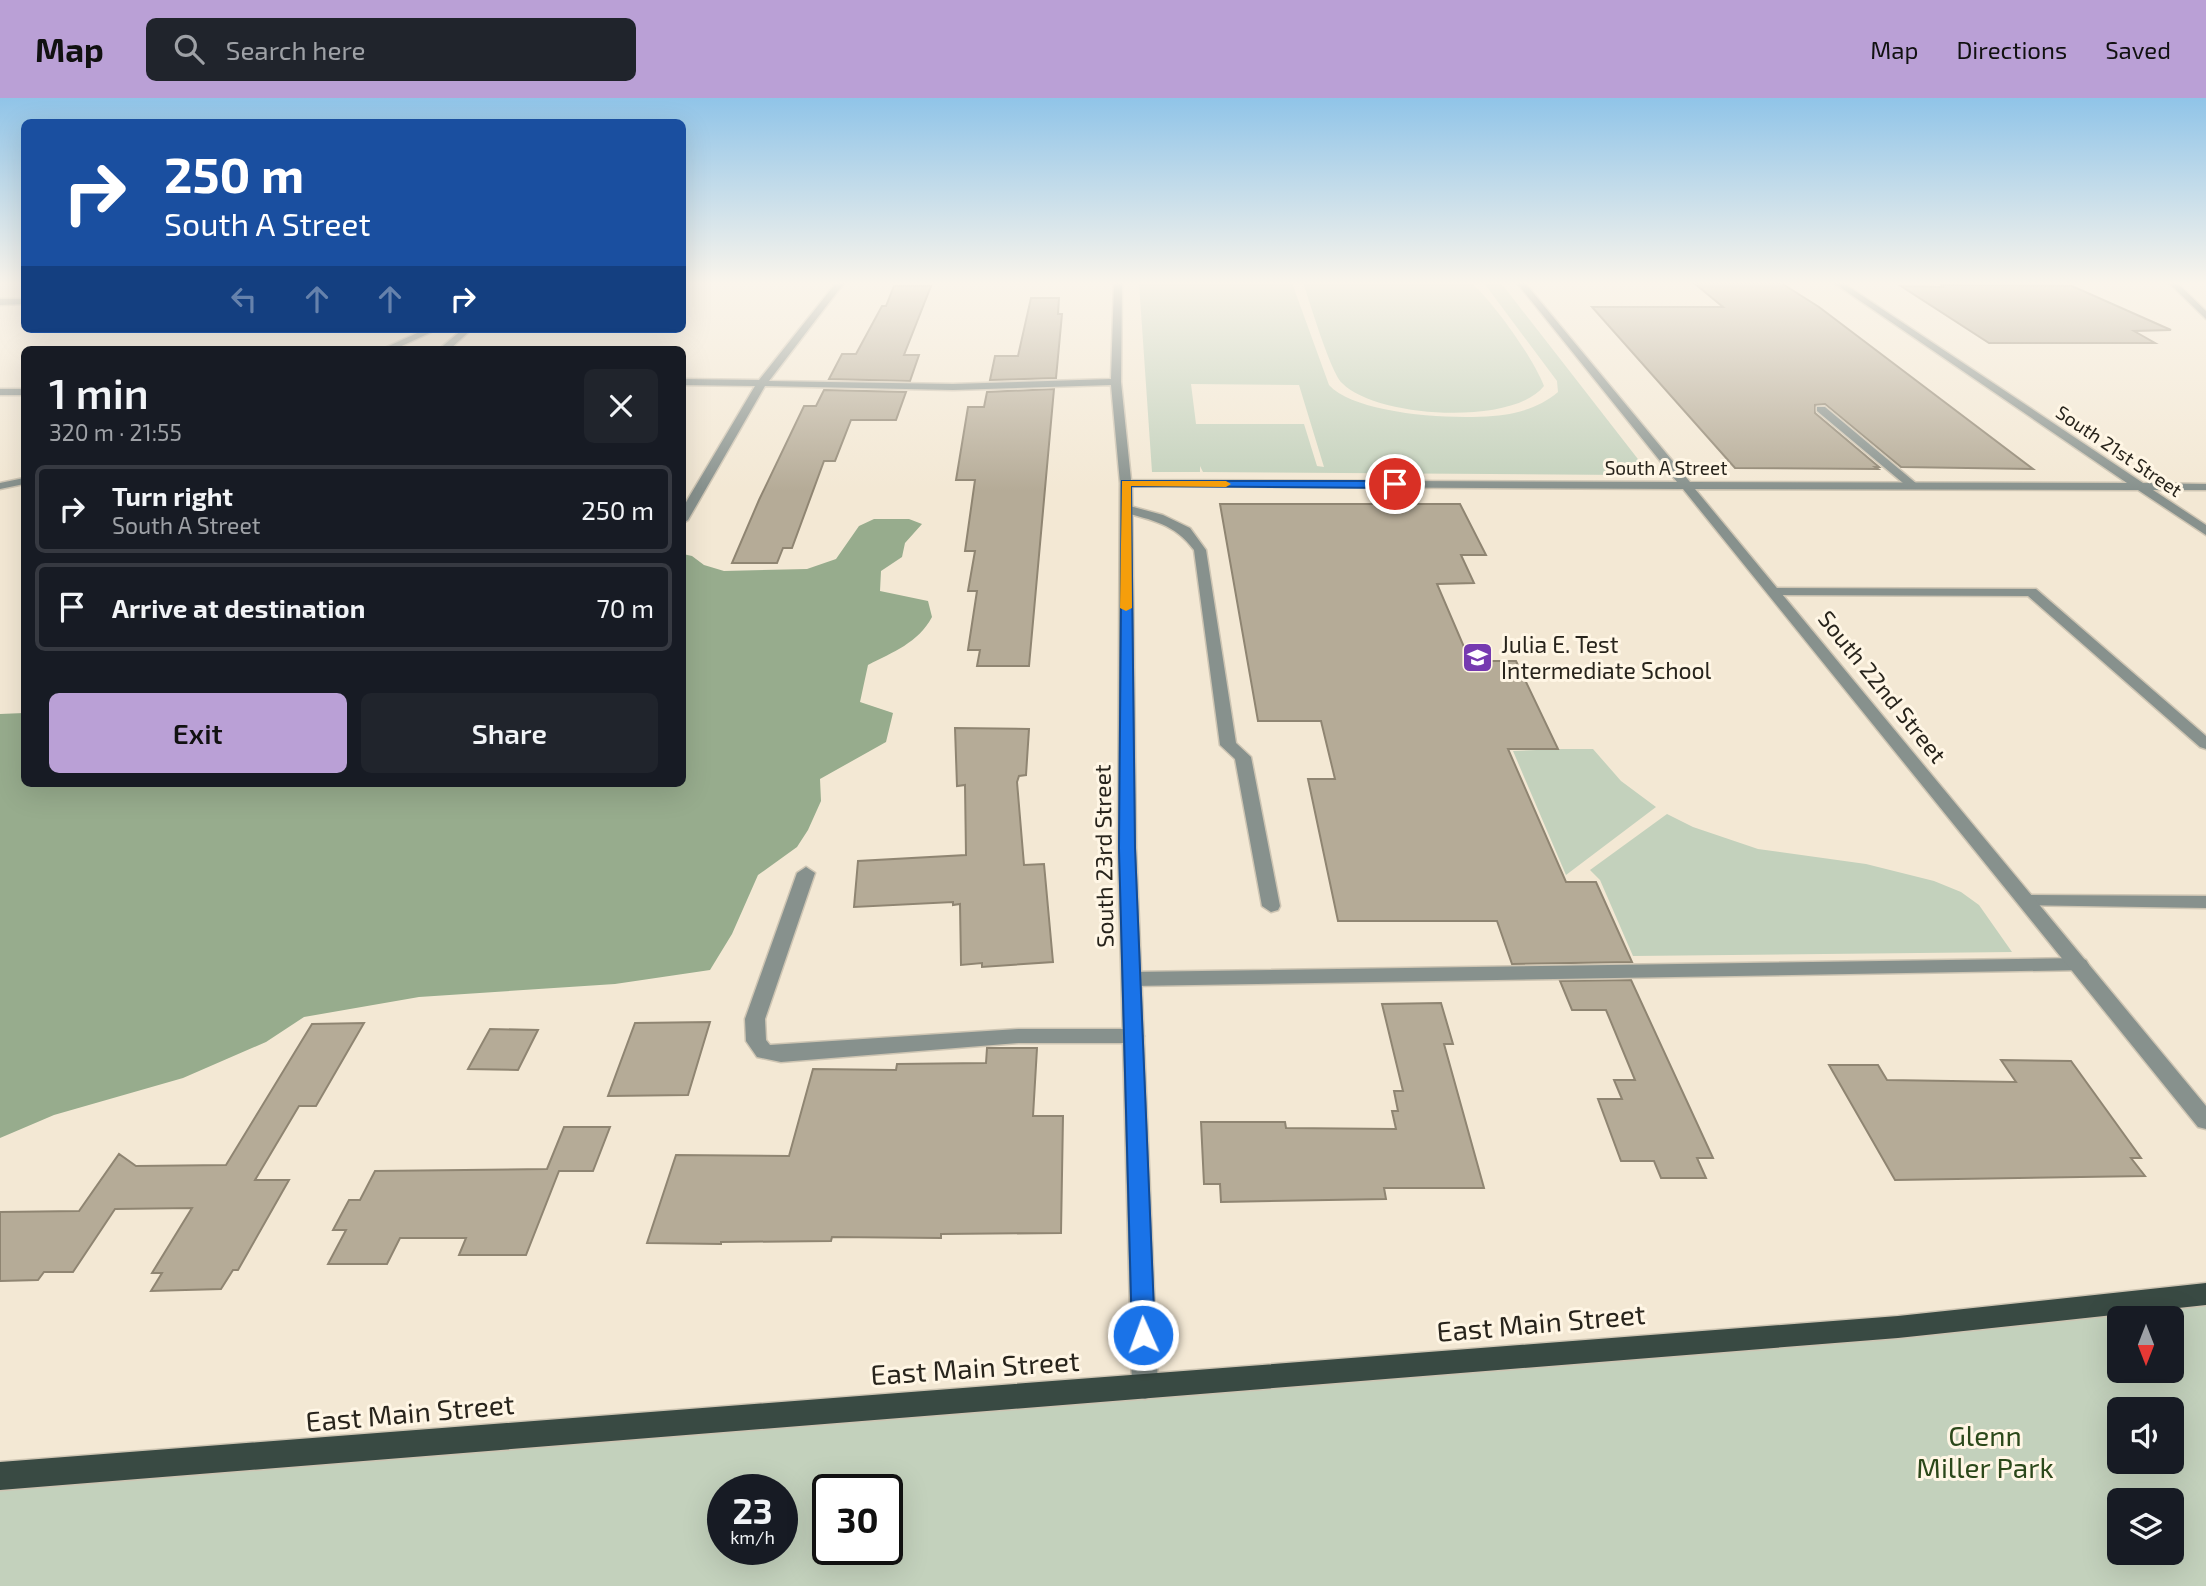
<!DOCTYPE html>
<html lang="en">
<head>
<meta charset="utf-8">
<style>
	:root { --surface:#171b24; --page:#20242c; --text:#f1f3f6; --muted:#9ea1a6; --line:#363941; --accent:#baa0d6 }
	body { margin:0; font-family:"Exo 2",sans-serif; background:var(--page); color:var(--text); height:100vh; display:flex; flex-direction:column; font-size:26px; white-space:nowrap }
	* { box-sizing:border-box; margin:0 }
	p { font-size:23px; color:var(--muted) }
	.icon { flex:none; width:38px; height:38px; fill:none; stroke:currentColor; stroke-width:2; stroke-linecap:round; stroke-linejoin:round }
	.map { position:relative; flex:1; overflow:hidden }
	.drawer { position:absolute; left:21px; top:248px; width:665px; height:441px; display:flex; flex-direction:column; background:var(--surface); border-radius:10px; box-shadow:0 7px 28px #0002 }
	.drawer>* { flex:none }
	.hud { position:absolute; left:21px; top:21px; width:665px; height:214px; border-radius:10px; box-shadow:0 7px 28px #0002; background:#1a4fa0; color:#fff; overflow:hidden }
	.needle { width:46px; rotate:180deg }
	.tools { position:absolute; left:2107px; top:1208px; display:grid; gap:14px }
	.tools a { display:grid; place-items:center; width:77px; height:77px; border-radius:10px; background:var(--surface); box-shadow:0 7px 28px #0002; font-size:35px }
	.speed { position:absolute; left:707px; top:1376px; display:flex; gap:14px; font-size:35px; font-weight:700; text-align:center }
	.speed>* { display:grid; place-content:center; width:91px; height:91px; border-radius:50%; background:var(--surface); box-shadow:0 7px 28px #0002; line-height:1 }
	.speed small { font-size:18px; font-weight:400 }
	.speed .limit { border:4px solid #111; border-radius:10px; background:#fff; color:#111 }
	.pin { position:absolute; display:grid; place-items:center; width:60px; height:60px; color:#fff; margin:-30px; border:4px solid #fff; border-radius:50%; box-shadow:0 2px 7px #0007 }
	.me { position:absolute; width:77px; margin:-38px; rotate:358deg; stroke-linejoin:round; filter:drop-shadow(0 0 5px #0008) }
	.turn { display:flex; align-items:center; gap:24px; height:147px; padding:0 28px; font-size:32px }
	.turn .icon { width:91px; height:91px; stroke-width:2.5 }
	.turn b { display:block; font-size:49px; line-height:60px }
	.lanes { display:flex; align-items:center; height:66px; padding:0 28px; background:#0003; justify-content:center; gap:35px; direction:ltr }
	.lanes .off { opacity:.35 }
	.round { display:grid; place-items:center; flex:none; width:74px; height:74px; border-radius:10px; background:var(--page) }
	.overview { display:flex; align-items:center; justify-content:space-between; height:119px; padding:0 28px }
	h1 { font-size:42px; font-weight:600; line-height:52px }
	.primary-button { display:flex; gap:14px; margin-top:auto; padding:14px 28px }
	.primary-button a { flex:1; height:80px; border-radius:10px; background:var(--accent); color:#111; font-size:28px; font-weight:600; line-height:80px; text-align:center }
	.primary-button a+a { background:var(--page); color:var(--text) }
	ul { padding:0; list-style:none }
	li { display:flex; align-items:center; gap:21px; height:88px; margin:0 14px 10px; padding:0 14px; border:4px solid var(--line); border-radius:10px }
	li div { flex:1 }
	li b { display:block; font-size:26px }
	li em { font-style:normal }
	header { display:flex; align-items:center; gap:42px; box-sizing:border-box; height:98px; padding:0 35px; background:var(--accent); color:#111 }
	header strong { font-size:33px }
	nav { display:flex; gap:38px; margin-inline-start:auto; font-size:24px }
	.search { width:490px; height:63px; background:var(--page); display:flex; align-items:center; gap:18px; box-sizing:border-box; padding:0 24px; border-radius:10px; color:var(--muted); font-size:26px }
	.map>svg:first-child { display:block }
</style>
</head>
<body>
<header>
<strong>Map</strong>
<div class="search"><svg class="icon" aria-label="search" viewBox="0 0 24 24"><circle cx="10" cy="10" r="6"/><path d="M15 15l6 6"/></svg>Search here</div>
<nav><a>Map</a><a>Directions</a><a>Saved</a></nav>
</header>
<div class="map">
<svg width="2206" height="1488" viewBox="0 0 2206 1488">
	<rect width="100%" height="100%" fill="#f3e8d4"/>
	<path fill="#c3d1bc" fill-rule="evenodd" d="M1139 185H1292L1329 287C1358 319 1474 324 1514 315 1531 311 1545 305 1558 294L1557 283 1484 185H1501L1641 365 1643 374 1627 377 1203 374 1200 368V374H1152ZM1191 286 1299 287 1324 369 1317 368 1304 326H1196Z
		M1303 185H1472C1495 207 1532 258 1544 288 1513 328 1376 320 1342 285 1330 273 1310 204 1303 185Z
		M1562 651H1593L1621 683 1656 709 1566 777 1513 653Z
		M1667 716 1693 729 1758 751 1866 766 1934 783 1961 794 1979 807 2012 854 1633 858 1600 782 1590 772Z
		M2206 1196V1488H0V1378ZM2119 1220H2172V1272H2119ZM2119 1311H2172V1363H2119ZM723 1391H782V1451H723ZM828 1391H887V1451H828ZM2119 1402H2172V1454H2119Z"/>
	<path fill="#97ac8d" d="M874 421H909L922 426 905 445 902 459 881 473 880 493 928 503 932 519C918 545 893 554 868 567L860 604 893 615 886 644 820 681 821 703 808 732 797 749 758 777 732 836 710 872 615 886 419 899 304 919 266 944 183 980 54 1017 0 1040V616L24 615V686H682L683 456 692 458 704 467 724 473 807 471 836 461 859 428Z"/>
	<path fill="#b5ab97" stroke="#8f8572" stroke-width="2" d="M1694 185H1781L1819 209 2033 371 1901 369 1825 306 1815 307V315L1879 369H1875L1878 371 1735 370 1592 209H1723Z
		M1941 187 2072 188 2171 232 2134 233 2155 245H1989L1901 188 1943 189Z
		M894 188H931L904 257H919L910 283 829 281 842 256H856L882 208H886Z
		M1031 200H1059L1058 216H1062L1056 280 990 282 995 258H1018Z
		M1054 291 1029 568H977L980 552H968L977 493H968L975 453H965L975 382H956L968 309H984L987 294Z
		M824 292 906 294 896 322H851L835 363H824L792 450H783L777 465H732L759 402 804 308H816Z
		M1220 406H1460L1486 457H1461L1474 485 1437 486 1470 563H1516L1558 651H1508L1566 784H1596L1632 864 1512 866 1497 823H1338L1308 681H1335L1321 623H1258Z
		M955 630 1029 631 1026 677 1019 678 1017 684 1024 767 1044 766 1053 864 982 869V865L961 867 960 806 953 807V804L854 809 858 763 966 757 965 687 957 688Z
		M1631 882 1713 1060H1697L1706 1080H1661L1654 1063H1621L1598 1001H1622L1614 982H1635L1606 912H1572L1560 883Z
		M1441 905 1453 946H1444L1484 1090H1384L1386 1101 1221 1104 1220 1086H1204L1201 1024H1285L1286 1030 1396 1031 1392 1013H1398L1394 993H1403L1382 906Z
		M710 924 688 997 608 998 635 925Z
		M364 925 316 1008H299L255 1082H289L238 1172H233L221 1191 151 1193 162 1175H152L192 1110 115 1111 73 1174H44L38 1182 0 1183V1114L79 1113 119 1056 136 1068 226 1067 312 926Z
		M490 931 538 932 518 972 468 971Z
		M987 950H1037L1033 1018H1063L1061 1135 941 1136V1140L832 1139 831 1143 721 1144V1146L647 1145 676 1057 789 1058 813 971 896 972 897 966 986 965Z
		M2001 962 2071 963 2141 1060H2131L2145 1078 1895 1082 1829 967H1878L1887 982 2016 984Z
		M564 1029H610L593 1073H559L526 1157H459L466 1140H400L387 1166H328L346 1132H333L349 1102H360L375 1073 547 1071Z"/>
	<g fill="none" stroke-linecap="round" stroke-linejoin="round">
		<defs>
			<path id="lane" d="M1817 309H1825L1917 386V390H1909L1817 313Z
				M1126 407 1163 417 1190 430 1206 452 1236 645 1251 659 1280 808 1278 812 1271 814 1262 808 1235 661 1220 647 1194 452C1175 426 1152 422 1122 414V408Z
				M1775 490 2036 491 2206 638V651L2200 649 2028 498 1770 497V491Z
				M806 769 815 775 765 921 766 942 770 947 1018 931H1134L1141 933 1144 938 1141 943 1134 945H1018L781 964 757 959 746 943 745 921 797 775Z
				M2027 797 2206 798V810L2020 807 2018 803Z
				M2079 860 2086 862 2089 867 2086 872 1132 888 1125 886 1122 881 1125 876 1132 874Z"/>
			<path id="street" d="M836 185H844L769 283 953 286 1111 281 1114 185H1122L1121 284 1131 382 1677 384 1517 185H1525L1690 384 2127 385 1834 185H1843L2143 385 2206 386V392H2153L2206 427V437L2138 392 1695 391 2206 1008V1031L2198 1029 1683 391 1132 388 1136 750 1158 1289 1154 1298 1145 1301 1136 1298 1132 1289 1118 750 1120 385 1111 287 953 292 765 288 688 422 682 426V411L755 288 682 287V281L759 282Z
				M2169 185H2177L2206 213V221Z
				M0 201H24V206L0 207Z
				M426 231H438L393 252H380Z
				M463 231H472L449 252H438Z
				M0 291H24V297H0Z
				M24 380V386L0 391V385Z"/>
			<path id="primary" d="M2206 1185V1207L1898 1240 0 1392V1364L1898 1218Z"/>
		</defs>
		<use href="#lane" stroke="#cec5b3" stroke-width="3"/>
		<use href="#street" stroke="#cec5b3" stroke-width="3"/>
		<use href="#primary" stroke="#cec5b3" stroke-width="3"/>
		<use href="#lane" fill="#87918d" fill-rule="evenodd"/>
		<use href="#street" fill="#87918d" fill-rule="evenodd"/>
		<use href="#primary" fill="#394a43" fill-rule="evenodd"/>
	</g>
	<linearGradient id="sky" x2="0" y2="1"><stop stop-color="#90c4e8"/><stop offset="0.47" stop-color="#faf5ec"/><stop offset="1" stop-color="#faf5ec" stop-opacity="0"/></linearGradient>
	<rect width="2206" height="393" fill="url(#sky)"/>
	<path fill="#1a73e8" stroke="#114b97" stroke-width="2" d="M1122 383H1395L1400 386 1395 390 1131 388 1135 750 1155 1237 1152 1245 1143 1248 1135 1245 1132 1237 1119 750Z"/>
	<path fill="#f59e0b" d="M1122 383H1226L1231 386 1226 389 1131 388 1132 510 1126 513 1120 510Z"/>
	<defs>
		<symbol id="school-square" viewBox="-11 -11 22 22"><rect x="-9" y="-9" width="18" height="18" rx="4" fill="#763ab0" stroke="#fff6e5"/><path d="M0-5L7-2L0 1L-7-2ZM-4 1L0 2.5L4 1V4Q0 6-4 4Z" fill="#fff"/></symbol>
	</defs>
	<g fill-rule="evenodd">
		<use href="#school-square" x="1460" y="542" width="35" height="35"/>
	</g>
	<g text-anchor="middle" stroke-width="6" stroke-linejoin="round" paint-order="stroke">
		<g font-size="19" fill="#28241c" stroke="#fff6e5">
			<text transform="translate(2119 353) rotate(34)" y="7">South 21st Street</text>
			<text x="1666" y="377">South A Street</text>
		</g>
		<g font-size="23" fill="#28241c" stroke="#fff6e5" text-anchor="start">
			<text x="1501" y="555">Julia E. Test<tspan x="1501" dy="26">Intermediate School</tspan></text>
		</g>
		<g font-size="23" fill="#28241c" stroke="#fff6e5">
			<text transform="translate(1882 589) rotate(51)" y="8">South 22nd Street</text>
			<text transform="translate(1104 758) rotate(-91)" y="8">South 23rd Street</text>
		</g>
		<g font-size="28" fill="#28241c" stroke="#fff6e5">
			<text transform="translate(1541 1225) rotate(-5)" y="10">East Main Street</text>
			<text transform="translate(975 1270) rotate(-4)" y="10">East Main Street</text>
			<text transform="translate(410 1315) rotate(-5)" y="10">East Main Street</text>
		</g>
		<g font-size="28" fill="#2b481a" stroke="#fff6e5">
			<text x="1985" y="1348">Glenn<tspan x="1985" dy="32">Miller Park</tspan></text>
		</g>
	</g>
</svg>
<div class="tools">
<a><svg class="needle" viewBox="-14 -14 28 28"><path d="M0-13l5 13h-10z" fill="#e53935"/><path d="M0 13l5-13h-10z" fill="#9ea1a6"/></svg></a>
<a><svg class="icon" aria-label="sound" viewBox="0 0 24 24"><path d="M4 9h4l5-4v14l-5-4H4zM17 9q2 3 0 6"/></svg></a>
<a><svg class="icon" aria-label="layers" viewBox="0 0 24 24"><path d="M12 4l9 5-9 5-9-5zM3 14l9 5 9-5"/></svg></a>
</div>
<div class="speed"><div>23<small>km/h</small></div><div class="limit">30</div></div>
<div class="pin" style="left:1395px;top:386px;background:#d93025"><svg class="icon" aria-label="arrive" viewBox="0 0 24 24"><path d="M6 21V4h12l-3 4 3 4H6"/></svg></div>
<svg class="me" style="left:1143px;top:1237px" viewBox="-20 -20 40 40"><circle r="17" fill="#1a73e8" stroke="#fff" stroke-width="3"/><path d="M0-11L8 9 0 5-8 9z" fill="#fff"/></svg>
<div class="hud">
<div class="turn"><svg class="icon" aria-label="right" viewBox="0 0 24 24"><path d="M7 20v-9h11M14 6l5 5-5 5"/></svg><div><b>250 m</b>South A Street</div></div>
<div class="lanes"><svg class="icon off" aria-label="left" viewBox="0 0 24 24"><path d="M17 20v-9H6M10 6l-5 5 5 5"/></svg><svg class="icon off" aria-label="ahead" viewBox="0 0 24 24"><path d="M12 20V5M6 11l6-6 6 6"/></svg><svg class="icon off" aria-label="ahead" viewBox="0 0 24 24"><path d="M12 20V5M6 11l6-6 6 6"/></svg><svg class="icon" aria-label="right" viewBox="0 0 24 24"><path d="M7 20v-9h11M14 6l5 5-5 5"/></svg></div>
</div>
<section class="drawer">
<div class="overview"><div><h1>1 min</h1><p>320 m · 21:55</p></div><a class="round"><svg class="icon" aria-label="close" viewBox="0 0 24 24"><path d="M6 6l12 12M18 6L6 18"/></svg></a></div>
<ul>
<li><svg class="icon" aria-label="right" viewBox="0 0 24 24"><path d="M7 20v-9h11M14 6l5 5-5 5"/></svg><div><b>Turn right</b><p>South A Street</p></div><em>250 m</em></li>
<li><svg class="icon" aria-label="arrive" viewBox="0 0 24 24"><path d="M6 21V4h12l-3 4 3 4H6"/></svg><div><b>Arrive at destination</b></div><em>70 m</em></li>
</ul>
<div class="primary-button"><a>Exit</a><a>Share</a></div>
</section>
</div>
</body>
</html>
